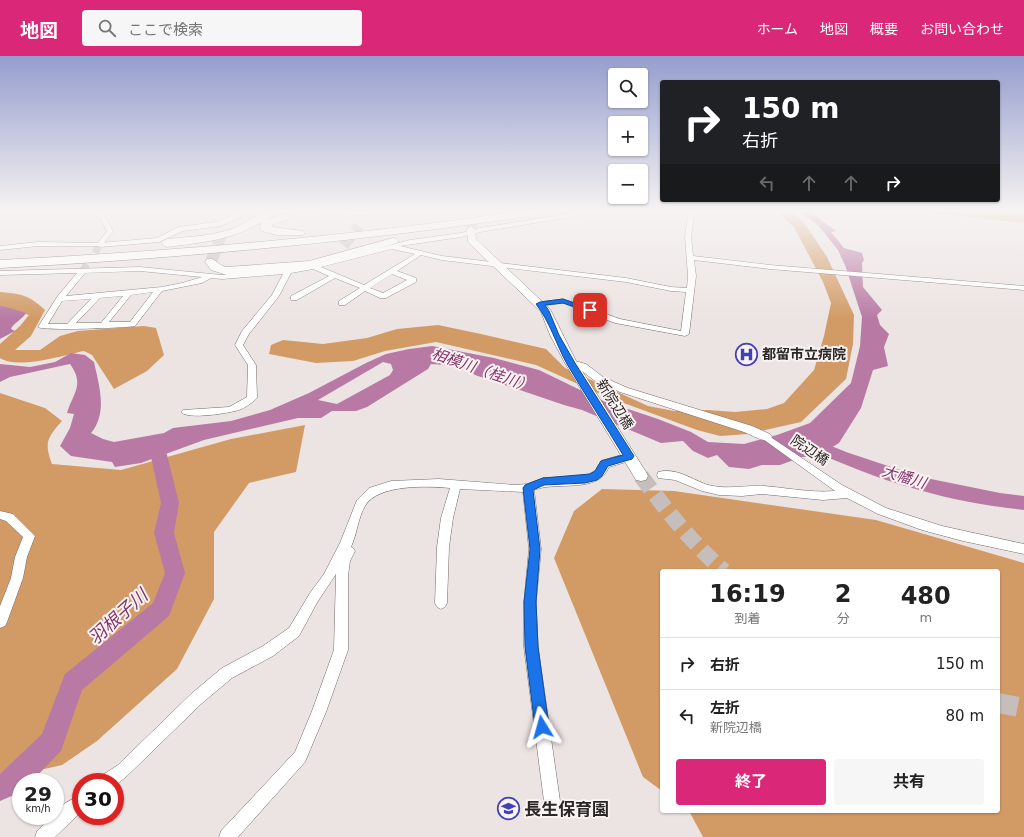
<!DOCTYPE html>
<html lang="ja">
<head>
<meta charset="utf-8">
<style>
	:root { --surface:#fff; --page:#f6f6f6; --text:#222; --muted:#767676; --line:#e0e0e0; --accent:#db2777 }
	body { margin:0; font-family:"DejaVu Sans","Noto Sans JP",sans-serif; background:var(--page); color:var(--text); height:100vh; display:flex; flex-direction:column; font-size:15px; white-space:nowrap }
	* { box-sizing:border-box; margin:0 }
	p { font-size:13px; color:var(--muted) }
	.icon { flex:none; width:22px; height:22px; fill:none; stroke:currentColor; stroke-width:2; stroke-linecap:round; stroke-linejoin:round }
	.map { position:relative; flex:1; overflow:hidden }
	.panel { position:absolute; left:660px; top:513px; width:340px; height:244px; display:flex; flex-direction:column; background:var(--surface); border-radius:4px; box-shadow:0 1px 3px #0004 }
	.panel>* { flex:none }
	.banner { position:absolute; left:660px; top:24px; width:340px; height:122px; border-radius:4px; box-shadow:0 1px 3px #0004; background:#202124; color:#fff; overflow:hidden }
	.buttons { position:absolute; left:608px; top:12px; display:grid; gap:8px }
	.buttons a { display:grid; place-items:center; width:40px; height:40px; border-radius:4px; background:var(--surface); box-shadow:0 1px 3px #0004; font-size:20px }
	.speed { position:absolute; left:12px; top:717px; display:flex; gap:8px; font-size:20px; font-weight:700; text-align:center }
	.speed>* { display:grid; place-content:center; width:52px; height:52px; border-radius:50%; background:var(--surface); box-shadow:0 1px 3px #0004; line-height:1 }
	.speed small { font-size:10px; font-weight:400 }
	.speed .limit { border:6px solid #d22; background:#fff; color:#111 }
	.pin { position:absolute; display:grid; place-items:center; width:34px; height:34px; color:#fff; margin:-17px; border-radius:8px; box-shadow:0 2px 6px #0006 }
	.me { position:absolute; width:44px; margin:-22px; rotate:352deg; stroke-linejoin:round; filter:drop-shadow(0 0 3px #0008) }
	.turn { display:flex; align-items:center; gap:14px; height:84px; padding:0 16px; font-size:18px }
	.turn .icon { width:52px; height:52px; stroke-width:2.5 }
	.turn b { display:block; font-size:28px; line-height:34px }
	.lanes { display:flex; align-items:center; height:38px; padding:0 16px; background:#0003; justify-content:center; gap:20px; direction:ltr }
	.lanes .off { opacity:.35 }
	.eta { display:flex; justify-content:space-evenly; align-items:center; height:68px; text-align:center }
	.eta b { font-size:24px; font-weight:700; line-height:28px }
	.primary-button { display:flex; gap:8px; margin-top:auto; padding:8px 16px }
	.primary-button a { flex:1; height:46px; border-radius:4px; background:var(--accent); color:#fff; font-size:16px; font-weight:700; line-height:46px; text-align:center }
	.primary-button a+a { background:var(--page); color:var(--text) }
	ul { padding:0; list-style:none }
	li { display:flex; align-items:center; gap:12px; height:52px; padding:0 16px; border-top:1px solid var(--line) }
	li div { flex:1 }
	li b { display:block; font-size:15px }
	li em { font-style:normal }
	header { display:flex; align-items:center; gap:24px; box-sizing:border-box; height:56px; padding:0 20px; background:var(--accent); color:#fff }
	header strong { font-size:19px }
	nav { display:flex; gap:22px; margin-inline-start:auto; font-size:14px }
	.search { width:280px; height:36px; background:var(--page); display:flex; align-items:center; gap:10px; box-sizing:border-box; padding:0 14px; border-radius:4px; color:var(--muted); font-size:15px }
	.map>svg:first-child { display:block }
</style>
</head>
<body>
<header>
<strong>地図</strong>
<div class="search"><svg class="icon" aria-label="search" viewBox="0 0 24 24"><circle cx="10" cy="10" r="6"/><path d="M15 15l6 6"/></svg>ここで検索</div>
<nav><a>ホーム</a><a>地図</a><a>概要</a><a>お問い合わせ</a></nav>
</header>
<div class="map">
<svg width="1024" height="781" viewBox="0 0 1024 781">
	<rect width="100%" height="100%" fill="#ece4e3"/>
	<path fill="#d29b66" d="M778 154H789L802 164 827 201 854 259 853 288 846 323 801 366 748 378 720 380 697 374 602 339 536 309 436 286 385 295 353 305 316 307 269 298 271 289 283 284 323 288 367 282 397 273 438 269 481 278 546 293 565 312 648 350 674 355 708 354 735 356 767 353 784 347 814 314 824 280 831 247 823 226 794 171 786 164Z
		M913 154H1024V167L917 155Z
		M0 236C22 238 29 239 45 254L31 280 15 294H40L60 280 78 275 144 270 156 272 164 299 147 315 114 333 92 299 84 295C64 299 18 314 0 302V288L20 270 29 259 0 249Z
		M0 337 45 352 62 365C47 382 44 386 52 408L121 414 231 383 305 369 296 416 249 427 214 476V543L177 613 97 685 62 709 0 723Z
		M602 433 674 435 876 464 1024 507V781H703L689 755H998V515H662V735L643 721 554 502 574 455Z"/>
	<path fill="#b87aa4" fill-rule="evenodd" d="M797 154H808L836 175 831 176 844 192 862 197 864 204 862 207 863 231 882 254 877 259 880 269 889 278 884 291 888 310 873 314 861 352 839 387 816 401H802L780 409H762L749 413 729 411 717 399 708 402 693 395 683 385 661 387 582 354 564 349 475 319C468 310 442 309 431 308L428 313 367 351 356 355H332L321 362H298L204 384 141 407 115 411 112 406 71 400 60 390 70 372 74 358 67 357C73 337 85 329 70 308L10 321 0 326V308L30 311 55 306 71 297 85 299 94 306C99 329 108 357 91 377L103 383 114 386 164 377 173 372 231 365 270 354 309 337 366 307 386 298 409 293 432 290 494 302 539 314 601 344 658 363 691 376 708 386 744 388 777 379 810 367 851 327 860 290 862 261 845 209 838 194 818 169ZM383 306 391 308 393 314 390 319 337 348 318 344Z
		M0 249 26 257C22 264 13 267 11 273L15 275 0 283Z"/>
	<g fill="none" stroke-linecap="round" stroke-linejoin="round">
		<path fill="#b87aa4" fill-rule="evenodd" d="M805 379 846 396 921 421 1000 437 1024 440V454C989 450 953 444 919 434 878 423 838 406 799 389L797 385 799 381Z
			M156 381 162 383 164 387 179 447 174 477 185 517 169 560 82 634 61 695 31 726H21V736L0 745V718L42 678 65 618 153 547 165 517 154 477 161 447 148 387 150 383Z"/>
		<path stroke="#c5bebd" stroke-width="7" stroke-dasharray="7 3.5" stroke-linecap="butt" d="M83 214 100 189"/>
		<path stroke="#c5bebd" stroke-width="10" stroke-dasharray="10 4.5" stroke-linecap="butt" d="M471 173 477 154"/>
		<path stroke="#c5bebd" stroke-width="16" stroke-dasharray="16 8" stroke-linecap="butt" d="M641 420C666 454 692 487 724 515"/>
		<path stroke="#c5bebd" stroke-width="20" stroke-dasharray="20 10" stroke-linecap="butt" d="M998 647 1024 652"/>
		<path stroke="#c5bebd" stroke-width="12" stroke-dasharray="12 6" stroke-linecap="butt" d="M343 189 359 170
			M211 206 222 177"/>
		<defs>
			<path id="minor" d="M93 154H99V157L106 162 113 175 102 190H38L0 194V190L38 186 98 187 107 175 101 164 93 158Z
				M591 154H604L601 156 480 176 461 181 400 190 442 200 626 222 671 231 687 232 688 220 685 180 689 154H695L691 180 693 200 770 209 1024 230V234L770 213 694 204 696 220 689 278 685 280 615 267 563 247 540 250 536 248 540 246 563 243 620 263 681 275 686 236 671 235 626 226 442 204 421 199 397 215 416 222V226L386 242H380L365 235 345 249H339V245L360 232 335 222 297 244H291V240L329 220 313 213 291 217 279 240 249 278 243 289 256 309 257 342 255 344C250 348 245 352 239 354 229 357 188 364 181 356L183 354 229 351 247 341 248 309 235 289 242 275 272 239 283 218 222 223 211 222 202 227 162 235 135 270C125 272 42 275 38 271L57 241 77 217 0 219V215L140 211 222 219 288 213 314 209 410 184 461 177 480 172ZM392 193 415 198 364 229 321 211ZM140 215 202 221 182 227 162 231 66 240 85 217ZM392 218 407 224 383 237 370 232ZM153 236 130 266H109L131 239ZM123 240 101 267H76L100 242ZM91 243 67 268H48L62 245Z
				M766 378 842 429 886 452 942 470 1024 488V498L963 485 922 474 878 458 847 442 823 444 762 438 742 440 719 439 702 435 675 424 658 422 657 419 658 416C676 411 693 424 708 429 728 434 745 429 764 430 788 432 811 437 835 435L763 383 761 381Z
				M629 397 633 398 634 401 633 404 609 411C607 414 605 419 602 421 584 435 554 426 534 434L541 493 536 546 538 591 560 745 558 751 552 753 546 751 544 745 524 591V546L529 493 523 436 460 433 453 462 449 491 447 547 445 551 441 553 437 551 435 547 437 491 441 462 450 432C427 430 378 428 365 450 358 462 357 478 351 491L353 492 355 495 350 505 348 520V594L326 656 305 706 238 781H219L221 775 295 696 312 655 334 594 336 518 318 545 299 580 273 600 232 622 201 648 128 719 115 730V726H99L101 720 118 709 191 638 222 612 263 590 289 572 310 537 324 518 340 487 357 444 369 432 391 425 439 423 515 429 527 428 543 422 584 420 595 415 601 405Z
				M0 455 13 458 35 480 27 501 23 522 7 566 5 570 0 572V550L11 522 15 501 23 481 6 465 0 463Z
				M81 738V756L55 781H35L37 775 52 760H55V757L64 748Z"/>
			<path id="tertiary" d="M245 154H255L221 170 183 175 159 186 100 191 96 189 100 187 157 182 178 171 216 166Z
				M571 304 586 308 603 321 628 332 752 370 770 378 772 381 770 384C762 386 752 379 744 376L620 336 595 325 578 312 567 309 566 307Z"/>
			<path id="secondary" d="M471 170 475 173 476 183 550 253 577 307 646 416 648 420 646 424 641 425 636 424 565 307 550 279 541 256 468 186 467 173Z"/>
			<path id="motorway" d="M271 154H401L396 157 347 160 342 157C317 157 288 152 265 164L284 158 288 159 289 161 288 163 272 169V171L303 175 305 177 303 179H277L262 175 260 173 261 166C230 185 203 186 167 191L163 189 161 187 163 185 167 183C188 181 211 180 232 173 245 168 256 158 271 154Z
				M529 154H555L550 157C367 185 184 202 0 212V204C177 195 354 180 529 154Z
				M393 182 397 183 399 185 397 187 314 212 284 216 227 219 211 214 205 206 207 203C216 201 218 210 227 211L309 205Z"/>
		</defs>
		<use href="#minor" stroke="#736b6b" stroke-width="1"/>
		<use href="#tertiary" stroke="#736b6b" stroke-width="1"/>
		<use href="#secondary" stroke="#736b6b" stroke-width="1"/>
		<use href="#motorway" stroke="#736b6b" stroke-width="1"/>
		<use href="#minor" fill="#fff" fill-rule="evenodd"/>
		<use href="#tertiary" fill="#fff" fill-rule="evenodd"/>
		<use href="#secondary" fill="#fff" fill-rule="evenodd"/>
		<use href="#motorway" fill="#fff" fill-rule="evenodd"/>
	</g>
	<linearGradient id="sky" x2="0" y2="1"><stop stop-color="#959dcd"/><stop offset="0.59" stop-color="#f6f3f2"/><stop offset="1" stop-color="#f6f3f2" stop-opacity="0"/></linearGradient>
	<rect width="1024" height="263" fill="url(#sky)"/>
	<path fill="#1a73e8" stroke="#114b97" d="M563 243 594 254 590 256 563 247 545 249 549 255 559 279 575 307 634 400 632 403 608 410 602 420 597 424 585 427 544 429 533 434 540 493 536 546 538 591 549 671 547 676 542 678 537 676 535 671 525 591 524 546 530 493 523 432 525 429 543 422 590 418 595 415 601 405 623 399C605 369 585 339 567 308 556 288 550 266 536 248L540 246Z"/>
	<defs>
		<symbol id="hospital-ring" viewBox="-11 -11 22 22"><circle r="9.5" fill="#faf1f1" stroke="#4042b6" stroke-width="1.5"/><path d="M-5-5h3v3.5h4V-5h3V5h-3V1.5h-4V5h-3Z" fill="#4042b6"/></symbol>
		<symbol id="school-ring" viewBox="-11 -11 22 22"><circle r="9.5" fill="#faf1f1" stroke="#4042b6" stroke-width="1.5"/><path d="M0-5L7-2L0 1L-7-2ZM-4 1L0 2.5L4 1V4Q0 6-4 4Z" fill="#4042b6"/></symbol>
	</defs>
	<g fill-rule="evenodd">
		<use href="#hospital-ring" x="734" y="286" width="25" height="25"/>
		<use href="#school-ring" x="496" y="740" width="25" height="25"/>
	</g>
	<g text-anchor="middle" stroke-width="4" stroke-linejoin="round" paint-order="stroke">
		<g font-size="14" font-weight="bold" fill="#2a2727" stroke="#faf1f1" text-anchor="start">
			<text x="762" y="303">都留市立病院</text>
		</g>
		<g font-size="14" fill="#2a2727" stroke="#faf1f1">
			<text transform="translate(615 348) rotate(58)" y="5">新院辺橋</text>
			<text transform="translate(810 394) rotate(34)" y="5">院辺橋</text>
		</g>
		<g font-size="15" font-style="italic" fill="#81356c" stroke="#faf1f1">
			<text transform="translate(482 314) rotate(19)" y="5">相模川（桂川）</text>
			<text transform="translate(904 421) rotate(17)" y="5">大幡川</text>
		</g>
		<g font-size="17" font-weight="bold" fill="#2a2727" stroke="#faf1f1" text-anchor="start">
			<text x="524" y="759">長生保育園</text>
		</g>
		<g font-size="18" font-style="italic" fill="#81356c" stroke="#faf1f1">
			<text transform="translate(118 561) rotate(-42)" y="6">羽根子川</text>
		</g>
	</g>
</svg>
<div class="buttons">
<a><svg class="icon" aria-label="search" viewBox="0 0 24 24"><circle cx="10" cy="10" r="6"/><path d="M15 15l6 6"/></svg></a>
<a>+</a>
<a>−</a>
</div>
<div class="speed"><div>29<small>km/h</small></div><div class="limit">30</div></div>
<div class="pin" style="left:590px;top:254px;background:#d93025"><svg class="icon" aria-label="arrive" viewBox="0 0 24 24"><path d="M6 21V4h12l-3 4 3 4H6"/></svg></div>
<svg class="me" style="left:542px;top:671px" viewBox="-20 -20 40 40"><path d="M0-17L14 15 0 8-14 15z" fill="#1a73e8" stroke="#fff" stroke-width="4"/></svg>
<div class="banner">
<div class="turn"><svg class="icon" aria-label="right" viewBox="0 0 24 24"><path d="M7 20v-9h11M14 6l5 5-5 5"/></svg><div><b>150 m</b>右折</div></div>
<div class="lanes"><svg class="icon off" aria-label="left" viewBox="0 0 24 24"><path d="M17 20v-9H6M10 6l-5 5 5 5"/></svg><svg class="icon off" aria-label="ahead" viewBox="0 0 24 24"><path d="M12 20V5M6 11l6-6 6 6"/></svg><svg class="icon off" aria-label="ahead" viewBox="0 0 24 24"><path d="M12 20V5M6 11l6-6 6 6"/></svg><svg class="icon" aria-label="right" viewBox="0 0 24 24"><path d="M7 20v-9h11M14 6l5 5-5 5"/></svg></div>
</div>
<section class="panel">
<div class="eta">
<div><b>16:19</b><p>到着</p></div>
<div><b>2</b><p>分</p></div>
<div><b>480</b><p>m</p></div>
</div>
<ul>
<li><svg class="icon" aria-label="right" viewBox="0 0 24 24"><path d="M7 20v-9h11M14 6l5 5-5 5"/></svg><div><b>右折</b></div><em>150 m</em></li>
<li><svg class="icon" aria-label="left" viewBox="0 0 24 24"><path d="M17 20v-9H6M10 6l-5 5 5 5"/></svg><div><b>左折</b><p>新院辺橋</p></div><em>80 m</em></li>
</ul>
<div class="primary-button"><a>終了</a><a>共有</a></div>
</section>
</div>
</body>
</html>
